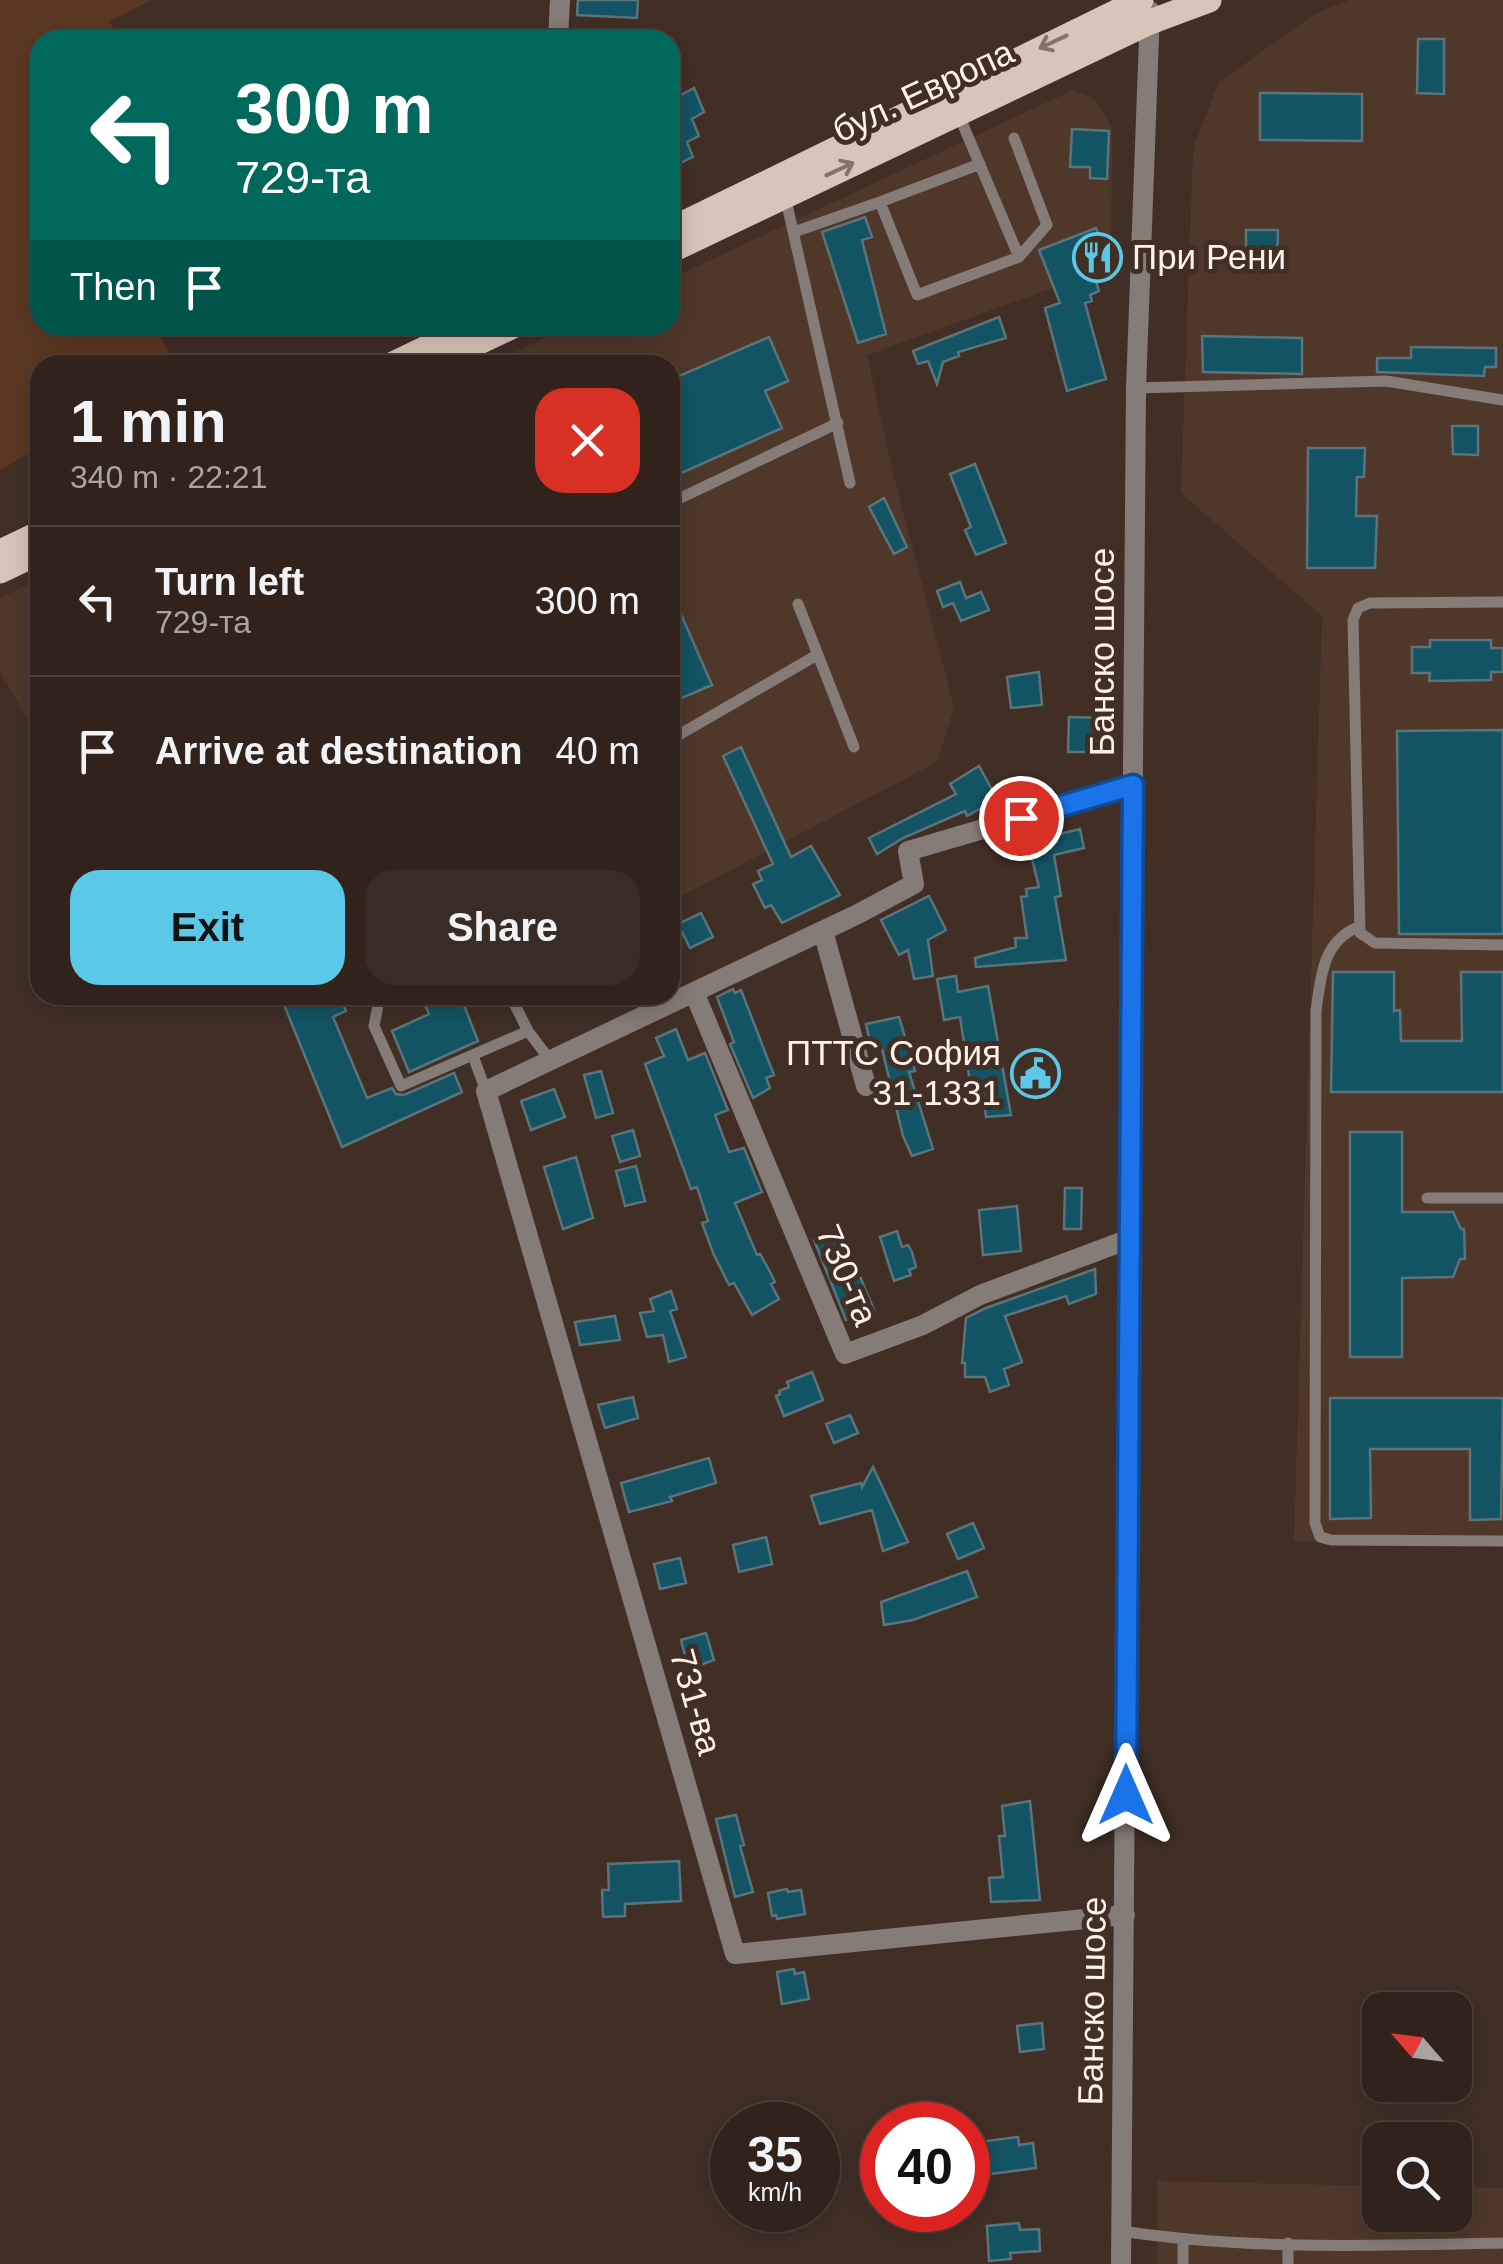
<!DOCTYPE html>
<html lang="en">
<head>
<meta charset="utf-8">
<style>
	:root { --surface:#31231c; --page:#392b25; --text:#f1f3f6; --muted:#a8a4a3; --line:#4c403b; --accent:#5ac8e6 }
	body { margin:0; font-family:Helvetica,sans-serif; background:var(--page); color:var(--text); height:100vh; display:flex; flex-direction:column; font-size:38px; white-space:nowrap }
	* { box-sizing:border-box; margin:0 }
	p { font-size:32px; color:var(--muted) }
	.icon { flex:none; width:55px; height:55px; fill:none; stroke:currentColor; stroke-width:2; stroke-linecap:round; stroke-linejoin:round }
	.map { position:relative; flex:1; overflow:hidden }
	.panel { position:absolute; left:30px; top:355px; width:650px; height:650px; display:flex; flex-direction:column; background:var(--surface); border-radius:30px; box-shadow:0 5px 25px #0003,0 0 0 2px var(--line) }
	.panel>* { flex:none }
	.banner { position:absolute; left:30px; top:30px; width:650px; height:305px; border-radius:30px; box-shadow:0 5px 25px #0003,0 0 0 2px var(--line); background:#00695c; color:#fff; overflow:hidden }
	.needle { width:65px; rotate:298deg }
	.buttons { position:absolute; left:1362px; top:1992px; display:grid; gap:20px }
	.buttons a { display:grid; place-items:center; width:110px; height:110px; border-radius:20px; background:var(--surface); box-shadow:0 5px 25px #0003,0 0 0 2px var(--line); font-size:50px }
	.speed { position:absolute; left:710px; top:2102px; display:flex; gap:20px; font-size:50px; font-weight:700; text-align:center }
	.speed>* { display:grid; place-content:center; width:130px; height:130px; border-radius:50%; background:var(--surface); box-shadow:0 5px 25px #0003,0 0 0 2px var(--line); line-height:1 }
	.speed small { font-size:25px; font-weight:400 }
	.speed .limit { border:15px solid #d22; background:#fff; color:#111 }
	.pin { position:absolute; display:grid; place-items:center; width:85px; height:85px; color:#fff; margin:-42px; border:5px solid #fff; border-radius:50%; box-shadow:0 2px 10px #0007 }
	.me { position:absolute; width:110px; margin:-55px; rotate:0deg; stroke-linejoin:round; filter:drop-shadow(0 0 8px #0008) }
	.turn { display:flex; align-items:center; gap:35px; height:210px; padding:0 40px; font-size:45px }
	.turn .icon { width:130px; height:130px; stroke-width:2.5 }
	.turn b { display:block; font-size:70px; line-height:85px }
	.then { display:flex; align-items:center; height:95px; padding:0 40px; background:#0003; gap:20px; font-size:38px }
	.round { display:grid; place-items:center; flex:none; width:105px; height:105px; border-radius:30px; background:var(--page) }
	.headline { display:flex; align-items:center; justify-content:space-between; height:170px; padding:0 40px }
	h1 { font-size:60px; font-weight:700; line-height:75px }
	.action { display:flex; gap:20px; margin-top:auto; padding:20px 40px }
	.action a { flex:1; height:115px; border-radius:30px; background:var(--accent); color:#111; font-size:40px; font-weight:700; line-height:115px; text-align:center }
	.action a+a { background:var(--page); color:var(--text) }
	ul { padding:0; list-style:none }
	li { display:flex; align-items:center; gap:30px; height:150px; padding:0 40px; border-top:2px solid var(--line) }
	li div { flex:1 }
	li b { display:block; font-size:38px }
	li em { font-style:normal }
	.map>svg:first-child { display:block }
</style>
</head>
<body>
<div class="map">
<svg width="1503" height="2264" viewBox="0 0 1503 2264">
	<rect width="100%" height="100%" fill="#412f25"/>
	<path fill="#4f382a" d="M1349 0H1503V1545L1294 1541 1322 616 1181 493 1193 149 1219 82 1315 14Z
		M1073 90 1094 99 1112 127 1111 267 867 355 893 473 954 707 937 762 670 902V365H487L573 325H670V279Z
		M40 579V742L0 671V598Z
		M1158 2181 1380 2186V2215H1455V2187L1503 2188V2264H1157Z"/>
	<path fill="#5c3822" d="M0 0H151L110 21 120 40H40V325H154L175 365H40V447L0 470Z"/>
	<path fill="#135464" stroke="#5b747b" stroke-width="2.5" d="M578 0H638L637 18 577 15Z
		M1418 39H1444V94L1417 93Z
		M694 88 704 112 692 119 699 136 687 142 693 157 670 168V101Z
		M1260 93 1362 94V141L1260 140Z
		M1072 129 1109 131 1107 179 1090 178V167H1070Z
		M865 217 872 237 862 240 886 334 858 343 822 232Z
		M1096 228 1110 262 1092 269 1099 291 1090 295 1092 301 1085 303 1106 379 1067 391 1045 308 1060 303 1039 250Z
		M1246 230H1278L1277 268 1246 267Z
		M999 317 1006 338 958 352 959 356 943 362 937 384 928 361 918 364 913 351Z
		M1202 336 1302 338V374L1203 372Z
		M769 337 788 381 765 391 782 428 670 478V380Z
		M1411 347 1496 348V367H1485L1484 376 1377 372V358H1411Z
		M1452 426H1478V455L1453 454Z
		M1308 448H1365L1364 477H1357L1356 516H1377L1375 568H1307Z
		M975 464 1006 543 976 555 965 530 971 527 950 474Z
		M884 498 907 547 894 554 869 507Z
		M960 582 966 598 981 592 989 610 961 621 953 603 943 607 937 591Z
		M670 589 712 685 670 703Z
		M1430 640H1491V648H1503V672H1491V680L1429 681 1430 673H1412V647H1430Z
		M1039 672 1042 705 1011 708 1007 677Z
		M1069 717 1102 718V752H1068Z
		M1503 730V934H1399L1397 731Z
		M741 747 791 857 811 846 840 895 782 923 771 905 765 908 753 884 762 880 758 871 773 864 723 756Z
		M979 766 997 799 967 816 965 811 903 838 877 854 869 838 956 794 950 784Z
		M1080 829 1084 848 1054 855 1061 896 1055 897 1066 960 976 967 975 958 1016 947 1015 938H1027L1021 897 1027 896 1026 889 1039 887 1030 851 1037 849 1035 840Z
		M929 896 946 930 928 940 933 976 914 979 908 950 899 955 881 920Z
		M701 913 713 937 690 948 678 924Z
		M1333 972H1394V1011L1400 1010 1401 1041H1462L1461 972H1503V1092H1331Z
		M956 976 958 992 988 986 1011 1115 986 1117 983 1093 972 1095 960 1017 944 1020 937 979Z
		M733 989 735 993 741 990 774 1075 766 1078 770 1088 753 1098 730 1044 734 1042 717 997Z
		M280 995H339L346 1011 333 1017 367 1098 392 1088 396 1094 404 1095 454 1073 462 1092 342 1147Z
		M432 995H460L478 1041 409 1072 392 1031 429 1014 423 1000Z
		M899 1017 915 1071 909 1072 933 1149 912 1156 903 1136 881 1045 871 1047 866 1024Z
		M676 1029 688 1060 705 1053 728 1110 715 1115 729 1152 744 1148 762 1192 735 1203 757 1255 760 1254 768 1268 775 1282 771 1284 779 1299 752 1315 734 1283 729 1285 714 1255 702 1223 708 1221 697 1187 691 1189 645 1064 664 1056 656 1038Z
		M601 1071 613 1113 596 1118 584 1075Z
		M554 1089 565 1117 531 1130 521 1101Z
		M633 1130 640 1156 620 1162 612 1136Z
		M1350 1132H1402V1212H1453L1461 1229H1464L1465 1259H1460L1453 1277 1402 1278V1357H1350Z
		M576 1157 593 1218 563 1229 544 1167Z
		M636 1166 645 1201 625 1206 616 1171Z
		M1065 1188H1082L1081 1229H1064Z
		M1017 1206 1021 1251 983 1255 979 1210Z
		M840 1228 874 1310 846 1320 814 1240Z
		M897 1231 902 1247 908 1245 912 1252 916 1267 909 1270 911 1275 894 1281 880 1237Z
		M1095 1269 1096 1294 1069 1304 1066 1296 1005 1316 1022 1362 1004 1369 1009 1385 990 1392 985 1377H965V1363H962L966 1318 986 1308Z
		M671 1291 677 1309 670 1311 686 1357 669 1362 663 1335 647 1337 640 1313 654 1311 650 1299Z
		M615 1316 620 1340 580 1345 575 1322Z
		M812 1372 823 1400 784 1416 776 1396 780 1394 779 1391 789 1387 787 1382Z
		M633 1397 638 1418 605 1428 598 1405Z
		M1330 1398H1503L1501 1519 1470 1520V1449H1370L1371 1518 1330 1519Z
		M850 1415 858 1433 834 1443 826 1424Z
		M709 1458 716 1483 670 1497 672 1501 629 1512 621 1483Z
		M873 1467 908 1542 883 1551 872 1510 820 1524 811 1496 861 1483 862 1487Z
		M973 1523 984 1548 958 1559 947 1534Z
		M766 1537 772 1564 739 1572 733 1545Z
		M680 1558 686 1583 660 1589 654 1564Z
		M967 1571 977 1597 913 1620 884 1625 881 1602Z
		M706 1633 714 1660 697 1666 696 1661 687 1664 681 1640Z
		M1030 1801 1040 1900 991 1902 989 1878 1003 1877 999 1836H1005L1002 1806Z
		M736 1815 744 1845 740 1846 753 1892 735 1897 716 1819Z
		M679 1861 681 1901 625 1904V1916L603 1917 602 1890H609L608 1864Z
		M787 1889 788 1892 801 1890 805 1914 777 1919 776 1915 772 1916 768 1893Z
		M794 1969 795 1974 804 1972 809 1999 782 2004 777 1972Z
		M1042 2023 1044 2049 1020 2052 1017 2026Z
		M1018 2137 1019 2145 1033 2143 1036 2168 983 2175 978 2142Z
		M1019 2223 1020 2230 1039 2229 1040 2251 1010 2253 1011 2259 989 2261 987 2226Z"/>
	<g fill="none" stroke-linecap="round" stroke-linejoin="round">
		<path stroke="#867c77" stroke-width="11" d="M958 113 1019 257
			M785 196 850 483
			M880 202 980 164
			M794 232 880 202 917 295 1019 257 1047 225 1014 138
			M1136 388 1386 381 1503 400
			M670 503 838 423
			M1503 602 1370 603 1358 608 1353 620 1360 933 1375 943 1503 945
			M798 604 854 747
			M670 740 817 655
			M1358 927C1322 942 1321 977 1316 1011L1315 1523 1320 1537 1331 1540 1503 1541
			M380 995 374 1026 401 1086 528 1031 510 995
			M528 1031 550 1060
			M473 1056 486 1091
			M1427 1198H1503
			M1121 2231C1247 2250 1376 2246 1503 2243
			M1288 2243V2264
			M1183 2264V2240"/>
		<path stroke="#867c77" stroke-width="20" d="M558 40 560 0
			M823 931 866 1086
			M694 992 845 1354 923 1325 980 1295 1129 1239
			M1125 1915 735 1954 486 1091 858 914 914 884 908 851 1133 785"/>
		<path stroke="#867c77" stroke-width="20" d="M1121 2264 1136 388 1150 11"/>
		<path stroke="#d8c5ba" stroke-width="25" d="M670 230 1141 0
			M670 251 1150 22 1209 0
			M391 365 474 325
			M431 365 515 325
			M0 552 40 533
			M0 571 40 552"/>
	</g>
	<defs><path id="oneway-shaft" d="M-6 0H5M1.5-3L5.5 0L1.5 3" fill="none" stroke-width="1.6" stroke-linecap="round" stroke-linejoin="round" transform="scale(2.5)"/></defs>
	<g stroke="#857268">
		<use href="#oneway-shaft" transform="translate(1053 42) rotate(155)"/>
		<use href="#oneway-shaft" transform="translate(840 169) rotate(-25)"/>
	</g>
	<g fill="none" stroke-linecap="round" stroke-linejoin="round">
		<defs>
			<path id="route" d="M1021 818 1133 785 1126 1795"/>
		</defs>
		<use href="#route" stroke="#114b97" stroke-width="25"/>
		<use href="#route" stroke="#1a73e8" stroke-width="18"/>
	</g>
	<defs>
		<symbol id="restaurant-ring" viewBox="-11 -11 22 22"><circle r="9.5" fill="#412f25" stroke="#5ac8e6" stroke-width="1.5"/><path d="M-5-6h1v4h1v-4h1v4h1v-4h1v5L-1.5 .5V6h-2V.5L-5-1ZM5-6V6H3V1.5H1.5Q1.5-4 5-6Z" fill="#5ac8e6"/></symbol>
		<symbol id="civic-ring" viewBox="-11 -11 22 22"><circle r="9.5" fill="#412f25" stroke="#5ac8e6" stroke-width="1.5"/><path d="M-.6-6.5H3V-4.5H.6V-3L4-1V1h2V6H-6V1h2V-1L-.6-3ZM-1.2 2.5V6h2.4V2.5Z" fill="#5ac8e6"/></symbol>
	</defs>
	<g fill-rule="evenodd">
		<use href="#restaurant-ring" x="1070" y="230" width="55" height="55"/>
		<use href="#civic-ring" x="1008" y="1046" width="55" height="55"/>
	</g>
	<g text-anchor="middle" stroke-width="10" stroke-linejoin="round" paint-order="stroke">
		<g font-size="35" fill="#fdf1ea" stroke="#412f25">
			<text transform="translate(923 91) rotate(-25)" y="12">бул. Европа</text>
			<text transform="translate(1102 652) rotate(-90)" y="12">Банско шосе</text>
			<text transform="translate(847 1275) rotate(67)" y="12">730-та</text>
			<text transform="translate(696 1702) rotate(74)" y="12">731-ва</text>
			<text transform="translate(1092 2001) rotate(-89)" y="12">Банско шосе</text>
		</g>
		<g font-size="35" fill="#fdf1ea" stroke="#412f25" text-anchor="start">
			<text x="1132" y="269">При Рени</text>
			<text x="1001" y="1065" text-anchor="end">ПТТС София<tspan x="1001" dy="40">31-1331</tspan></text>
		</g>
	</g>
</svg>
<div class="buttons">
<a><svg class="needle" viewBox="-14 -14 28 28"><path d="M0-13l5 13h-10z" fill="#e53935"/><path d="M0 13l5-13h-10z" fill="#a8a4a3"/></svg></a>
<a><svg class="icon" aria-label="search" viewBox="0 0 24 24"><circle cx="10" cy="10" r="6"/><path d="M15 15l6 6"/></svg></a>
</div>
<div class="speed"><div>35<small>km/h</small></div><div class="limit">40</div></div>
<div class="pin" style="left:1021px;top:818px;background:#d93025"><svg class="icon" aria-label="arrive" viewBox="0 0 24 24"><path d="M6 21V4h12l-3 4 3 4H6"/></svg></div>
<svg class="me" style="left:1126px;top:1795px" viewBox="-20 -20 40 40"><path d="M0-17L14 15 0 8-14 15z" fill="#1a73e8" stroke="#fff" stroke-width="4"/></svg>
<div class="banner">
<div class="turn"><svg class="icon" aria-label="left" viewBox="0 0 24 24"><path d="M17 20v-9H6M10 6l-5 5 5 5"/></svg><div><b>300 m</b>729-та</div></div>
<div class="then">Then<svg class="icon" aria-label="arrive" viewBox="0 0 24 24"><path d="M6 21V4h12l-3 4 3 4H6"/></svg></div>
</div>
<section class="panel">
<div class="headline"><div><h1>1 min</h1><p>340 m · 22:21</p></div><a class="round" style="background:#d93025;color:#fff"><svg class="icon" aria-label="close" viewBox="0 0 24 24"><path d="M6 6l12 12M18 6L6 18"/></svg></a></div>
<ul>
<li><svg class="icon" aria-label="left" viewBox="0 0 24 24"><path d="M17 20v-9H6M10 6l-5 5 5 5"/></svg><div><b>Turn left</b><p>729-та</p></div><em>300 m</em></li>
<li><svg class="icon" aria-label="arrive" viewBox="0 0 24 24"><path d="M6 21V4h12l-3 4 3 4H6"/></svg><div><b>Arrive at destination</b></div><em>40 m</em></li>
</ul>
<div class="action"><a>Exit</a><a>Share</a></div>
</section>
</div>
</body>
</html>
